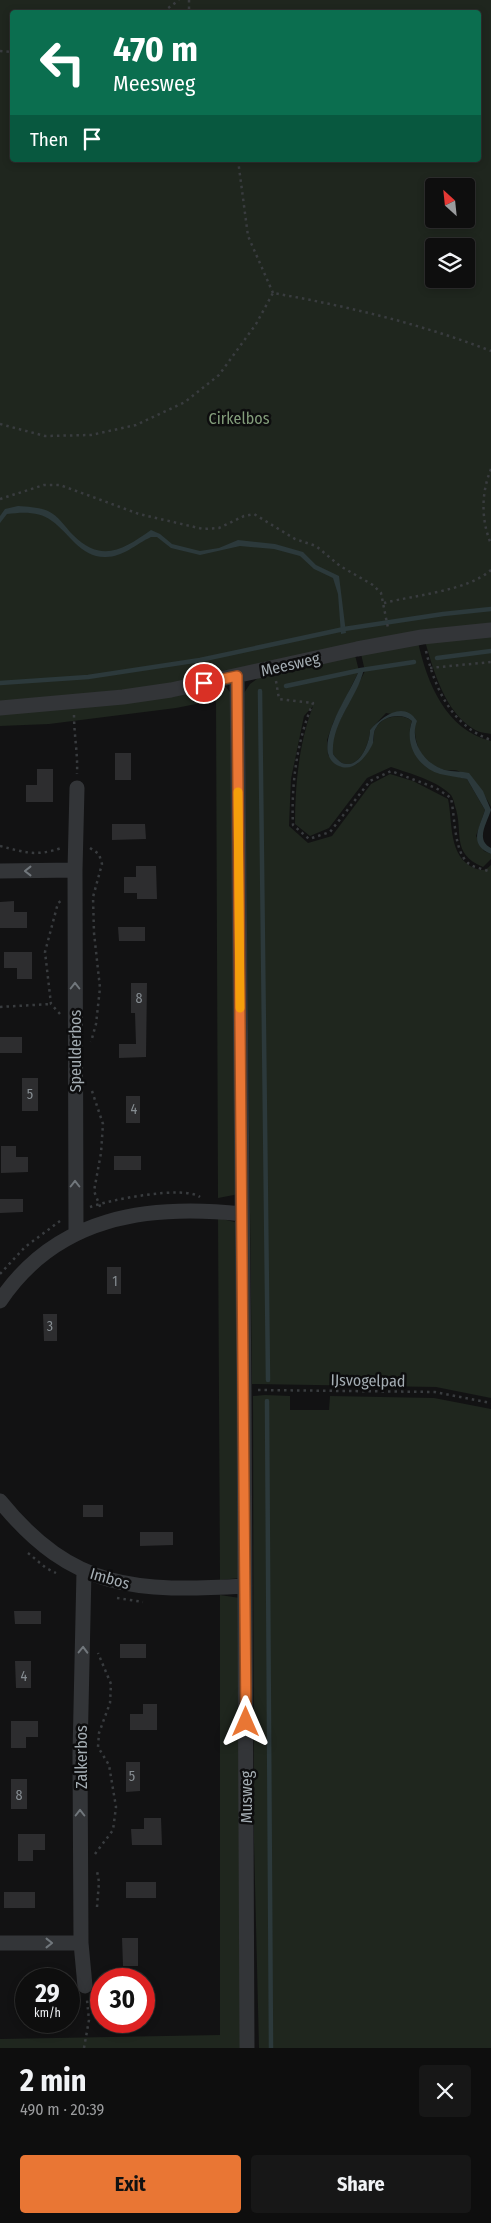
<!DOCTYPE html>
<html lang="en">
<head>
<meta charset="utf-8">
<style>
	:root { --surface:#0e0e0e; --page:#171717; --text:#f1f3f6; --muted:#9b9c9e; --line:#2e2e2e; --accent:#e97634 }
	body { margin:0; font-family:"Fira Sans Condensed",sans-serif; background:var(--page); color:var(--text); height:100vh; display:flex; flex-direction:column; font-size:19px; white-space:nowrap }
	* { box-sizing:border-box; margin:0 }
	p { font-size:16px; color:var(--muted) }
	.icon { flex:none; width:28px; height:28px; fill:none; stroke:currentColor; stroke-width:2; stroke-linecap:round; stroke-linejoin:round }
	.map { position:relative; height:2048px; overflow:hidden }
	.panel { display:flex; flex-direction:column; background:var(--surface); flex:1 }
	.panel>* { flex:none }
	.hud { position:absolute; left:10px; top:10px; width:471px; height:152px; border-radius:5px; box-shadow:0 2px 8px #0003,0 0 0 1px var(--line); background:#0b6e4f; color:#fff; overflow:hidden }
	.needle { width:32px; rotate:333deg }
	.controls { position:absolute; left:425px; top:178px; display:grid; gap:10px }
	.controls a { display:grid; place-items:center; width:50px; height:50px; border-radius:5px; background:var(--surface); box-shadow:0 2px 8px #0003,0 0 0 1px var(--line); font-size:25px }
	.speed { position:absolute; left:15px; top:1968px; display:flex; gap:10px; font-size:25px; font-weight:700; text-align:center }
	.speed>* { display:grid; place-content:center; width:65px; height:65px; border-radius:50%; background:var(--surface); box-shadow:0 2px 8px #0003,0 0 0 1px var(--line); line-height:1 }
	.speed small { font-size:12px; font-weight:400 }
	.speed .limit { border:8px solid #d22; background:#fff; color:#111 }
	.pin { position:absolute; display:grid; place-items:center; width:42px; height:42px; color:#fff; margin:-21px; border:2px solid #fff; border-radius:50%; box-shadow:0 1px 5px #0007 }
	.me { position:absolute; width:55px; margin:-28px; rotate:0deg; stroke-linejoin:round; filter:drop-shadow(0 0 4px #0008) }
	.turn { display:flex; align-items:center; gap:18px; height:105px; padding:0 20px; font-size:22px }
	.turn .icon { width:65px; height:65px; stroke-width:2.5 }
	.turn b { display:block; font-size:35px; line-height:42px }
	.then { display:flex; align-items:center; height:48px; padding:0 20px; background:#0003; gap:10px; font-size:19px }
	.round { display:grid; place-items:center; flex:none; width:52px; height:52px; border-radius:5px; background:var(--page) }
	.headline { display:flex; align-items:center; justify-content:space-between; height:85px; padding:0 20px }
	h1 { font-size:30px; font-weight:700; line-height:38px }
	.button { display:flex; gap:10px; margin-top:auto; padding:10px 20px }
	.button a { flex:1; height:58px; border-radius:5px; background:var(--accent); color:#111; font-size:20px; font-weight:700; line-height:58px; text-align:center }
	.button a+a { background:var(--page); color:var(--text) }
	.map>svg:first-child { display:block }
</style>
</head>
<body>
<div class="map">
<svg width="491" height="2048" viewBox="0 0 491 2048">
	<rect width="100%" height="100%" fill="#121213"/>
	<path fill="#1f261e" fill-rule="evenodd" d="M0 0H491V625L160 686 0 703ZM12 12H479V160H12ZM434 186H466V219H434ZM434 246H466V279H434Z
		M491 635V734C485 733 477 732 472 728 445 711 433 670 425 641Z
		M418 642C427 683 446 730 491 741V807C484 793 474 780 460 772 456 769 450 771 445 770 419 764 413 741 415 718L386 713 370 730C370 742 360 770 342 763 339 761 335 757 333 754L332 740 337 726 365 671 361 654Z
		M355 655 359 671 333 723 327 740 328 755 341 767 357 764C362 757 370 749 373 742 375 738 373 733 375 730 380 716 402 712 412 721 408 732 410 737 415 747 431 778 438 771 467 779L485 810 476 836 484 851 491 854V859L483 867C450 853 464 832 455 806 454 802 453 798 451 795 436 780 411 774 391 767L367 778 329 828 310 836 295 824C295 784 299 743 313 706L304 716 291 779 289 826 308 843 332 836 371 784 390 774 413 781 448 799C453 823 448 856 474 868 482 871 485 871 491 865V1398L436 1387 252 1384 244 693 250 684 261 676Z
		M219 686 226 687 233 696 239 1194 218 1198 216 700 176 708 49 724 0 726V711Z
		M218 1218 239 1223 240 1578 220 1580Z
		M265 1395 290 1396V1410H329L330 1396 434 1398 491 1409V2048H259L254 1843 253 1396Z
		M220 1595 240 1598 242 2048H0V2039L220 2035Z"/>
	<path fill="#2c393b" d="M18 506C28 507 39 507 48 511 59 516 65 527 73 535 102 564 124 549 151 530L160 534 172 544 200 551 219 548 238 540 275 544 303 552 316 565 339 576 346 633 341 634 338 594 333 578 314 569 300 556 274 549 240 546 200 555 171 548 157 537H151C136 544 123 557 106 557 81 558 69 533 52 521 39 511 23 512 7 514L0 523V516L5 509Z
		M364 669C357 699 331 722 333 754 335 757 339 761 342 763 360 770 370 742 370 730 382 717 403 700 417 721 409 741 424 764 445 770 453 772 461 771 469 773L483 791 491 810C487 823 475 840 491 848V854C468 844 479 829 485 810L467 779C458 777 448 776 440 774 417 767 404 744 412 721 402 712 382 716 376 728 373 732 374 738 373 743 368 755 354 773 339 766 306 752 353 690 359 670Z"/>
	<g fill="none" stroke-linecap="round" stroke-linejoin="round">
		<path stroke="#2c393b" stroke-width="4.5" d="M437 658 491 651
			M0 683 88 677 200 660 344 629 443 614 491 609
			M286 686 361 670 414 662
			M260 691 268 1380
			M267 1401 271 2048"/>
	</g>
	<path fill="#2d2d2f" d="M115 753H131V780H115Z
		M37 769H53V802H26V785H37Z
		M112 824H145L146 839 112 840Z
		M136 866H156L157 899H137V893H124V877H136Z
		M14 901V912H27V928H0V902Z
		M118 927H145V941H119Z
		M4 952H32V979H17V968H4Z
		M131 983H147L146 1057 119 1058V1044H138H136L135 1013H131Z
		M0 1037H22V1053H0Z
		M22 1078H38V1111H22Z
		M126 1096H140V1123H126Z
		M1 1146H16V1157H28V1172L1 1173Z
		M114 1156H141V1170H114Z
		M0 1199H23V1212L0 1213Z
		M107 1267H121V1294H107Z
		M43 1314H57V1341H44Z
		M83 1505H103V1517H83Z
		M140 1532H173V1545L140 1546Z
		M14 1611H41V1624H15Z
		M120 1644H146V1658H120Z
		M15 1661H31V1688H16Z
		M143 1704H157V1730H130V1714H143Z
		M11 1721H38V1737H26V1748H11Z
		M126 1762H140V1791L126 1792Z
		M11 1779H27V1809H11Z
		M144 1818H161L162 1845H132L131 1829H144Z
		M18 1834H45V1850H33V1861H18Z
		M126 1882H156V1898H126Z
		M4 1892H35V1908H4Z
		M122 1938H138V1966H123Z"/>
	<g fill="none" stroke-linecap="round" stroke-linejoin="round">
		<path stroke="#393c3f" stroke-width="2.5" stroke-dasharray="2.5 4" stroke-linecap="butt" d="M189 0V12
			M163 12 179 0
			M0 51 12 52
			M238 160 248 236 273 293
			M0 424 45 436 91 435 136 425 185 402 219 375 256 324 273 293C347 306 421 324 491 351
			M491 469C481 493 481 520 491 544
			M0 499 44 485H60L139 514 203 529 219 528 244 516 254 514 295 539 316 546 340 566 373 585 381 593 388 628
			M384 603C415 595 467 591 491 570
			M426 651C435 689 452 726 491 740
			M430 668 491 662
			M276 681 279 699 313 703C297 740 291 785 293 825L309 839 330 832 370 781 391 771 436 788 451 798C455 817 454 851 468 863 474 868 484 869 491 872
			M74 715C74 735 78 754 77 774
			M0 846C24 852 36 857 61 848
			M90 848 99 854 102 864 93 897 94 933 100 988 96 1024 91 1042
			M0 1007 51 1004
			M60 1014 51 1004 45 952 58 903 61 901
			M92 1091 103 1124 101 1153 94 1191 101 1209
			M90 1207C109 1200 184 1185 200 1197
			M0 1274 25 1247 60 1221
			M258 1390 435 1392 491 1403
			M28 1553 46 1568 56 1573
			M117 1598 143 1602
			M95 1854 113 1830 116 1807 109 1765 98 1747 99 1733 110 1703 111 1684 98 1653
			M97 1907 99 1882 97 1871
			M84 2048 89 2020 87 2000"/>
		<path stroke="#333538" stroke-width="15" d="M237 676 244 1390 247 2048
			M0 708 123 697 171 690 357 649 422 637 491 630
			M75 870 77 788
			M0 871 75 870 76 1232
			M0 1301C57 1216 148 1204 242 1214
			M0 1501C73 1591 137 1592 245 1586
			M0 1943H81L80 1754 84 1571
			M81 1943 85 1986"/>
	</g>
	<defs><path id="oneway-chevron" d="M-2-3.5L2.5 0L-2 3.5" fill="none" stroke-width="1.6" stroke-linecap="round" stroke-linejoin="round" transform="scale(1.25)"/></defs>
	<g stroke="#71777c">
		<use href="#oneway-chevron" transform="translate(28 871) rotate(180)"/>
		<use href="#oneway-chevron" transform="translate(75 986) rotate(-90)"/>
		<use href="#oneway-chevron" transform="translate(75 1184) rotate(-90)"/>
		<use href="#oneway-chevron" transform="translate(83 1650) rotate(-89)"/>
		<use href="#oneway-chevron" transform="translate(80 1813) rotate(-90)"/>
		<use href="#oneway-chevron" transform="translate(49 1943)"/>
	</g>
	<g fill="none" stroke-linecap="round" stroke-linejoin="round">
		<defs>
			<path id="route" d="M204 683 237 676 246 1722"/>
		</defs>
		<use href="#route" stroke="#974d22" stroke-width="12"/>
		<use href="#route" stroke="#e97634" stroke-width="9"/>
		<path stroke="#f59e0b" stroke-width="9" d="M238 792 240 1008"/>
	</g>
	<g text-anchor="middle" stroke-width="5" stroke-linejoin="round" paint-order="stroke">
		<g font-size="14" fill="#868d92">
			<text x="139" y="1003">8</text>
			<text x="30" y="1099">5</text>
			<text x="134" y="1114">4</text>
			<text x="115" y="1286">1</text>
			<text x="50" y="1331">3</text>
			<text x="24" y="1681">4</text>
			<text x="132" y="1781">5</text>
			<text x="19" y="1800">8</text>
		</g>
		<g font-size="16" fill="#839d7b" stroke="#0d0d0e">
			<text x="239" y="424">Cirkelbos</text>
		</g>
		<g font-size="16" fill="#a4adb3" stroke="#0d0d0e">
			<text transform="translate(290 664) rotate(-13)" y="6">Meesweg</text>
			<text transform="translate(75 1051) rotate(-90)" y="6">Speulderbos</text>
			<text transform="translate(368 1380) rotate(1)" y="6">IJsvogelpad</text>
			<text transform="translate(110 1578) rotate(16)" y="6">Imbos</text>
			<text transform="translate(81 1757) rotate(-90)" y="6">Zalkerbos</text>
			<text transform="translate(246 1797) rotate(-90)" y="6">Musweg</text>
		</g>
	</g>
</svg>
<div class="controls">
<a><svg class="needle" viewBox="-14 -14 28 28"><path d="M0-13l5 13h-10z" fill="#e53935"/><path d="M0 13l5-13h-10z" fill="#9b9c9e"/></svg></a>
<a><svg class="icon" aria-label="layers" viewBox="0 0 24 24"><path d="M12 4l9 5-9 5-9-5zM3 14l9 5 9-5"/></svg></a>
</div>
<div class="speed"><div>29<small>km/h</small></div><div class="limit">30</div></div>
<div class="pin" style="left:204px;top:683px;background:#d93025"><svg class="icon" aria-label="arrive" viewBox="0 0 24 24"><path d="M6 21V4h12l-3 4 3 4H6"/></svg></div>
<svg class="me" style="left:246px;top:1722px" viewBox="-20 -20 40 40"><path d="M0-17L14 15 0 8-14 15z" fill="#e97634" stroke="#fff" stroke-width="4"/></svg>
<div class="hud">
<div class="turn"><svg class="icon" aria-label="left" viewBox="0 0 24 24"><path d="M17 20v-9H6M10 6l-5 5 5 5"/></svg><div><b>470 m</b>Meesweg</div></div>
<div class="then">Then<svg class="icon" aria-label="arrive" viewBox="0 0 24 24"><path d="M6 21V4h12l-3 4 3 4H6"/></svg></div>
</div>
</div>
<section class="panel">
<div class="headline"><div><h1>2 min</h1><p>490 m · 20:39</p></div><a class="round"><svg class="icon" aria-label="close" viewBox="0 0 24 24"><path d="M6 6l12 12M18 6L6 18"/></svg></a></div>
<div class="button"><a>Exit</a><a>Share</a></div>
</section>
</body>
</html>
